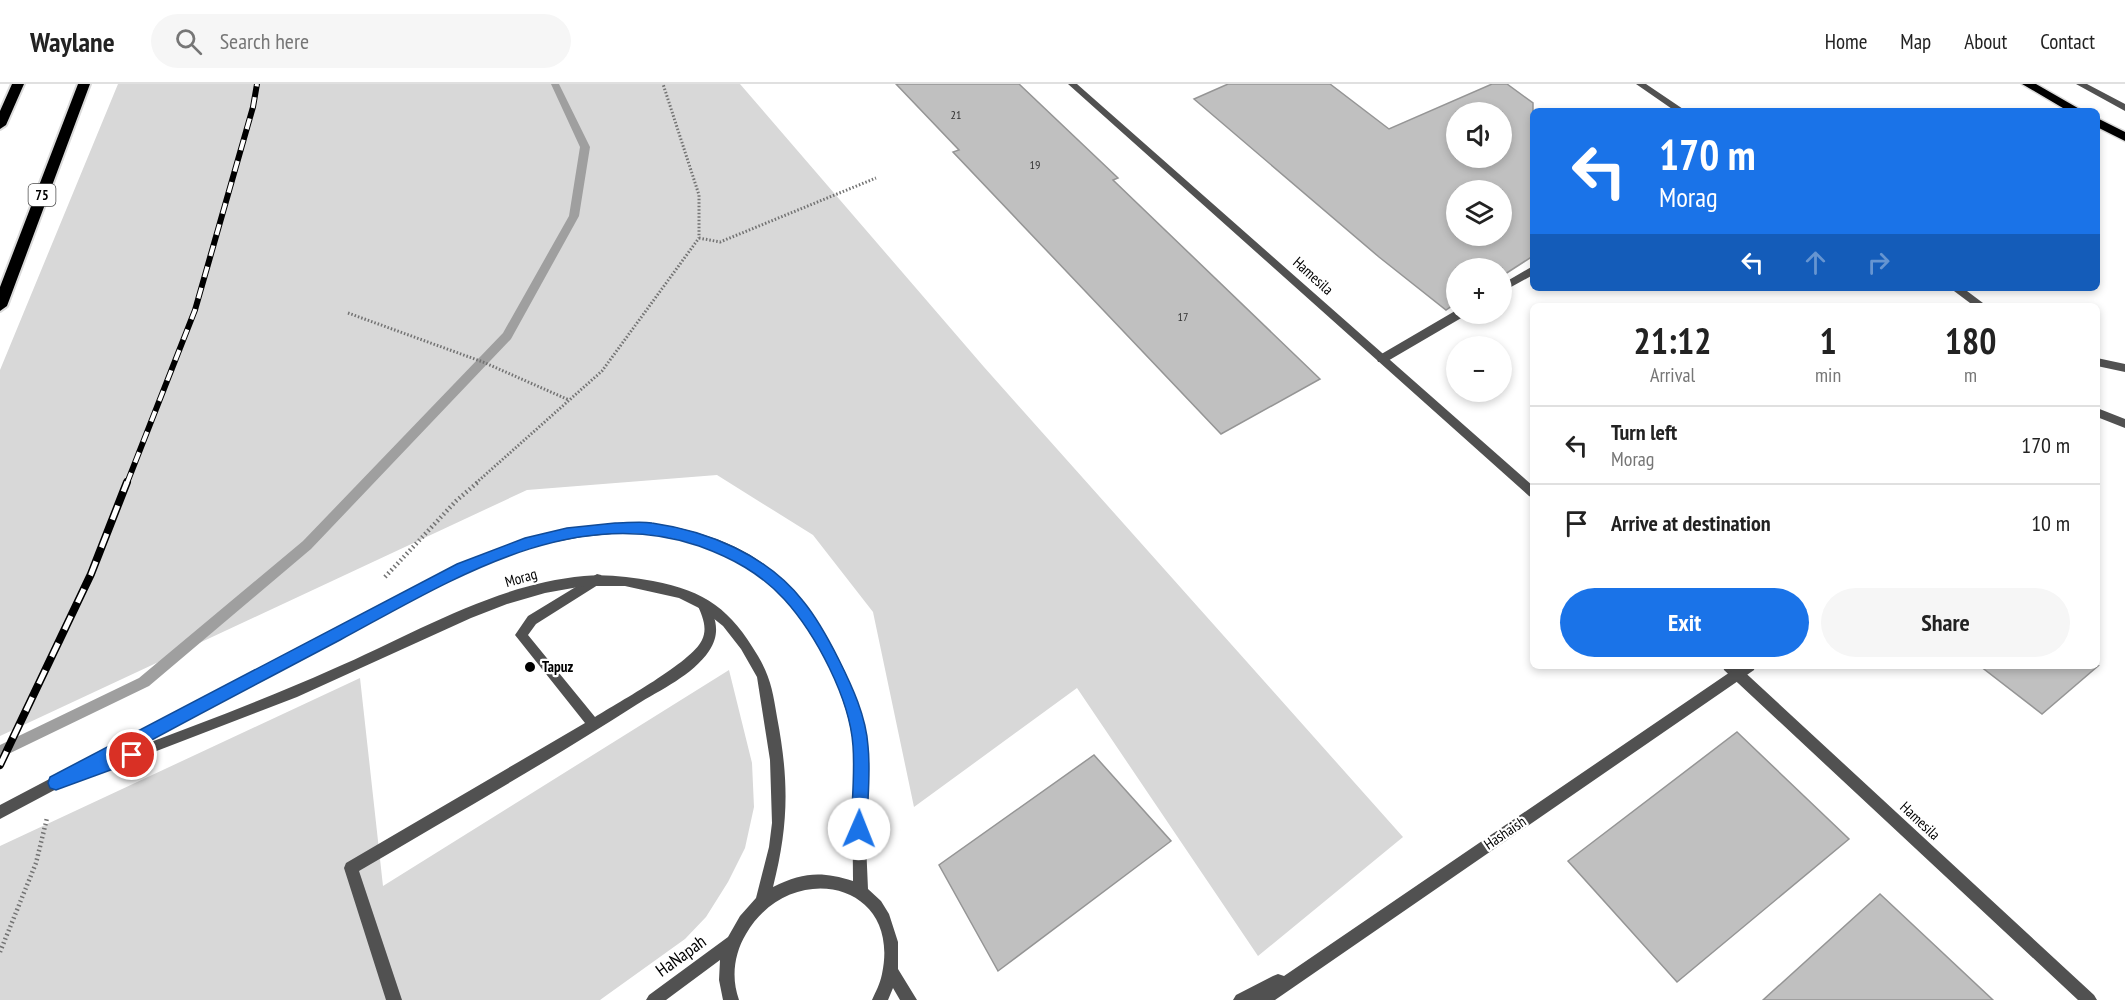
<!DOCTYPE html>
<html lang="en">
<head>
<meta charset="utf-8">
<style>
	:root { --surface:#fff; --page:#f6f6f6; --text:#222; --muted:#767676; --line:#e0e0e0; --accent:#1a73e8 }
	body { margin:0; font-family:"PT Sans Narrow",sans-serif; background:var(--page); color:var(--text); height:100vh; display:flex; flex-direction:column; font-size:22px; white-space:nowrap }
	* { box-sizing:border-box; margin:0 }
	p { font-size:20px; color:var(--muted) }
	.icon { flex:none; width:33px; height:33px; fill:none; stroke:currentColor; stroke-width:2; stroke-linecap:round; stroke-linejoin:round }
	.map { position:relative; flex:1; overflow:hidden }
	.panel { position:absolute; left:1530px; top:219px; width:570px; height:366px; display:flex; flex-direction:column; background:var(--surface); border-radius:9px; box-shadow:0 3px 9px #0003 }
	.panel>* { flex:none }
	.guide { position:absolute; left:1530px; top:24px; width:570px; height:183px; border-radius:9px; box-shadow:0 3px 9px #0003; background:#1a73e8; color:#fff; overflow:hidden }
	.tools { position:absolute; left:1446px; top:18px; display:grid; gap:12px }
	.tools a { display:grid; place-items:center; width:66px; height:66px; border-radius:50%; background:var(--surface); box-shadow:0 3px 9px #0003; font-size:30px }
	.pin { position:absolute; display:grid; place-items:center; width:51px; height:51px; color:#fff; margin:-26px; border:3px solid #fff; border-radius:50%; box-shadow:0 2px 6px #0007 }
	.me { position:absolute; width:66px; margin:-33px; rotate:1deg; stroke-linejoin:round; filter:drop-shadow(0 0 4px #0008) }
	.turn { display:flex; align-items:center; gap:21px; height:126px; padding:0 30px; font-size:27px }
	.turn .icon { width:78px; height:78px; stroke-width:2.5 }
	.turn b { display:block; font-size:42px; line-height:51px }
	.lanes { display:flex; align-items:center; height:57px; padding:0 30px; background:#0003; justify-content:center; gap:30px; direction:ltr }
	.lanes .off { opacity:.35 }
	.eta { display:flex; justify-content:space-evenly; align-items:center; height:102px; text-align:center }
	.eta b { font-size:36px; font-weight:600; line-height:42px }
	.primary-button { display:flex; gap:12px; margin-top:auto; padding:12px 30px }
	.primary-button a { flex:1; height:69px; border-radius:36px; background:var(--accent); color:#fff; font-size:24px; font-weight:600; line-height:69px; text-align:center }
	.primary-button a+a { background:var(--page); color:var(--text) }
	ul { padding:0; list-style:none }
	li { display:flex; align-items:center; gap:18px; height:78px; padding:0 30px; border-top:2px solid var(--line) }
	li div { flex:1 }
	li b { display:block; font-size:22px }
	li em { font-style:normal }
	header { display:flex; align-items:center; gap:36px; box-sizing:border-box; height:84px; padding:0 30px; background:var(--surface); border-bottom:2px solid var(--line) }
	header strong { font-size:28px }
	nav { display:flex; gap:33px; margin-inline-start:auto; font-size:21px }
	.search { width:420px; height:54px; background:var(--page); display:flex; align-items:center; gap:15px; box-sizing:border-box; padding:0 21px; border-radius:33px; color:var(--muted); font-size:22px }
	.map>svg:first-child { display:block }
</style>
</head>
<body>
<header>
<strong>Waylane</strong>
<div class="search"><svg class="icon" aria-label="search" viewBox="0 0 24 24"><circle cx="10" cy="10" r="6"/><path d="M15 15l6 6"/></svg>Search here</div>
<nav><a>Home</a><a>Map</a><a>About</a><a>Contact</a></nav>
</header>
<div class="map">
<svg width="2125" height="916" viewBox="0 0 2125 916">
	<rect width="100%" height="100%" fill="#fff"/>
	<path fill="#d8d8d8" d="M118 0H740L984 283 1403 753 1258 872 1077 604 914 723 873 528 813 451 717 391 527 406 0 652V286Z
		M729 586 752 679 754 723 745 764 728 798 706 833 685 855 600 916H0V762L360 594 383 802Z"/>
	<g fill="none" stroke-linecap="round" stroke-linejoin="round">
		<path fill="#9f9f9f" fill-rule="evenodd" d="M551 0H559L590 63 579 132 511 255 311 465 149 602 0 674V661L139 594 303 457 503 249 569 132 580 63Z"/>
	</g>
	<path fill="#c0c0c0" stroke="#959595" stroke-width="1.5" fill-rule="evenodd" d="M896 0H1019L1118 94 1113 96 1320 295 1221 350 953 68 959 66Z
		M1228 0H1330L1389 45 1492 0H1507L1533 19V172L1502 192V184H1456V219L1446 226 1379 173 1194 15ZM1456 28H1502V74H1456ZM1456 106H1502V152H1456Z
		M1980 582H2098L2042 630Z
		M1737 648 1849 755 1677 898 1568 777Z
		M1094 671 1171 757 998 887 939 781Z
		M1880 810 1993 916H1763Z"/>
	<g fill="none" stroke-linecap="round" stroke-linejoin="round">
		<defs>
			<path id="primary" d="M2022 0H2036L2083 27H2068Z
				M2097 34 2125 48V57L2097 43Z"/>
			<path id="trunk" d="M12 0H24L6 41 0 45V27Z
				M78 0H90L7 222 0 227V203Z"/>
		</defs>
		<use href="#primary" stroke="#dbdbdb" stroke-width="3"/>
		<use href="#trunk" stroke="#dbdbdb" stroke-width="4"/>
		<path stroke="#737373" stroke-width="3" stroke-dasharray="1.5 2" stroke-linecap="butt" d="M699 154 720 158 876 94
			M348 229 483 278 569 316
			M476 399 602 287 699 154V111L663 0"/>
		<path stroke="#737373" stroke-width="4.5" stroke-dasharray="1.5 3" stroke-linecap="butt" d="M385 493 456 417 478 398
			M0 868 36 779 47 734"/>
		<path fill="#515151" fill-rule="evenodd" d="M2076 0H2087L2125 20V27Z
			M1533 182V191L1502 208V200Z
			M1455 227 1456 230H1464L1463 233 1386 278H1378L1377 275 1378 272Z
			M597 490 601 491 603 495 601 499 536 540 528 551 595 633C619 618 692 578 702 556 708 544 702 531 697 520L699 516 703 515 707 516C716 534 721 549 709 567 693 591 660 606 636 621 546 679 452 732 359 787L402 916H386L344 784 346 779 585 639 515 551 528 532Z"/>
		<path fill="#515151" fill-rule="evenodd" d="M1068 0H1077L1533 402V414L1529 412Z
			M1636 0H1646L1686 27H1675Z
			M1950 204H1963L1987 222H1974Z
			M1723 582H1738L2094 911 2097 916H2078L1724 586Z"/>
		<path fill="#515151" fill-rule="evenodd" d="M2097 274 2125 280V288L2097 282Z
			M2097 324 2125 335V344L2097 333Z
			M632 439C672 438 730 455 761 478 815 519 859 597 868 664 870 684 866 703 866 723 865 750 867 778 868 805L881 817 889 830 898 858V885L917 916H900L893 904 888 916H872C876 907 880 900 882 890 902 796 789 775 746 850 734 870 731 894 739 916H723L719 896 720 876 666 916H646L649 911 728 853 740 832 756 814 769 763 772 739 770 676 757 593 741 565 723 542 703 526 679 514 625 502H584L545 509 507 520 471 534 297 613 102 688 96 684 0 735V721L458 480 534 452 582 443ZM632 448C672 447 721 462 753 486 805 526 847 599 854 665 857 684 852 704 852 724 852 748 853 773 853 797 822 787 803 788 773 803 789 740 789 696 777 633 773 609 771 594 758 572 731 526 706 507 653 497 630 493 607 490 584 492 495 500 414 550 333 585 268 614 202 639 135 664L466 488 534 462 582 453Z
			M1739 582H1755L1754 586 1275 916H1233L1236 911 1273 892 1278 890 1284 892Z"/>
		<use href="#primary" fill="#000" fill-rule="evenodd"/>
		<use href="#trunk" fill="#000" fill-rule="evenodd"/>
		<defs>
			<path id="rail-far1" d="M127 399 195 226 253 23 257 0"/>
			<path id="rail" d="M0 681 91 490 127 398"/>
		</defs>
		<use href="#rail-far1" stroke="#000" stroke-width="6"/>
		<use href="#rail" stroke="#000" stroke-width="8"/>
		<use href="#rail-far1" stroke="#fff" stroke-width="4" stroke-dasharray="11" stroke-linecap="butt"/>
		<use href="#rail" stroke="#fff" stroke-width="5" stroke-dasharray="15" stroke-linecap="butt"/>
	</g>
	<path fill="#1a73e8" stroke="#114b97" stroke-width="1.5" d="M615 439C627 439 640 437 652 439 708 447 767 471 803 517 817 534 829 556 839 576 852 602 866 632 868 662 871 689 867 718 867 745L864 750 859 752 853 750 851 745C852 718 855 689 853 662 850 615 816 550 784 515 760 489 732 474 699 462 572 418 448 498 340 556 272 592 203 628 135 665L140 671 138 676 56 706 50 704 48 699 50 693 457 480 525 454 567 444Z"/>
	<circle fill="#000" stroke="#fff" stroke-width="2" cx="530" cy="583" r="6"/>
	<g text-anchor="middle" stroke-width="4.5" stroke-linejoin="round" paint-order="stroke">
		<g font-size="12" fill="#303030">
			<text x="956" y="35">21</text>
			<text x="1035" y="85">19</text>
			<text x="1183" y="237">17</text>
		</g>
		<rect fill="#fff" stroke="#4c4c4c" stroke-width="1.5" x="28.5" y="100" width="27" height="22" rx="4.5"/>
		<g font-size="14" font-weight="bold" fill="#000">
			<text x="42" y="116">75</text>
		</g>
		<g font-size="15" fill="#000" stroke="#fff">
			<text transform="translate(1313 192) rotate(42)" y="5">Hamesila</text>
			<text transform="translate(521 494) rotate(-16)" y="5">Morag</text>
			<text transform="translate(1920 737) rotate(43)" y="5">Hamesila</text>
			<text transform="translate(1505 749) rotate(-34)" y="5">Hashaish</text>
		</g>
		<g font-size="15" font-weight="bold" fill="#000" stroke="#fff" text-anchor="start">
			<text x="542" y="588">Tapuz</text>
		</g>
		<g font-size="18" fill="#000" stroke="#fff">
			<text transform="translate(681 872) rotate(-36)" y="6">HaNapah</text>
		</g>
	</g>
</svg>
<div class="tools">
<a><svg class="icon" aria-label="sound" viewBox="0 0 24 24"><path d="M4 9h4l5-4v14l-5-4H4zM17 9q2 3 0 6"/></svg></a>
<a><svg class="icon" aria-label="layers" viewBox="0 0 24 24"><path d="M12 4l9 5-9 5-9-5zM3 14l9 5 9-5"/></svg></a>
<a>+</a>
<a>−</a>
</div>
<div class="pin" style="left:132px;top:671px;background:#d93025"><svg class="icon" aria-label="arrive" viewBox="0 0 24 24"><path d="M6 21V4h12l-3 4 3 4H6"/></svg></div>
<svg class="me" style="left:859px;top:745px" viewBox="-20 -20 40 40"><circle r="19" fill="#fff"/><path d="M0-13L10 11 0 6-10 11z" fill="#1a73e8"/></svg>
<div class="guide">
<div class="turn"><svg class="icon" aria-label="left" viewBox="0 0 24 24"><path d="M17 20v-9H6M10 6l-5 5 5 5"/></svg><div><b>170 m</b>Morag</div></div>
<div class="lanes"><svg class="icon" aria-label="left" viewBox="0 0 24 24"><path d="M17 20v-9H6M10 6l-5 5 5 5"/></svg><svg class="icon off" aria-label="ahead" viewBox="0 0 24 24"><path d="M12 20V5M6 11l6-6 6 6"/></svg><svg class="icon off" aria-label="right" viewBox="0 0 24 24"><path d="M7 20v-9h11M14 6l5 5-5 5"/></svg></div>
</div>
<section class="panel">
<div class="eta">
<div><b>21:12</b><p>Arrival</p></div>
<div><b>1</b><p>min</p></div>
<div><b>180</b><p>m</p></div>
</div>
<ul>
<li><svg class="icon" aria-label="left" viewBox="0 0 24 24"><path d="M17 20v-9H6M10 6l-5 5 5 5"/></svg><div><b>Turn left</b><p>Morag</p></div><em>170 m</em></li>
<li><svg class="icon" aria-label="arrive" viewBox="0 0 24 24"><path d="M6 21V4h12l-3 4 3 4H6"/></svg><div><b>Arrive at destination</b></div><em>10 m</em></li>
</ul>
<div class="primary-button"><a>Exit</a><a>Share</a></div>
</section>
</div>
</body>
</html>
